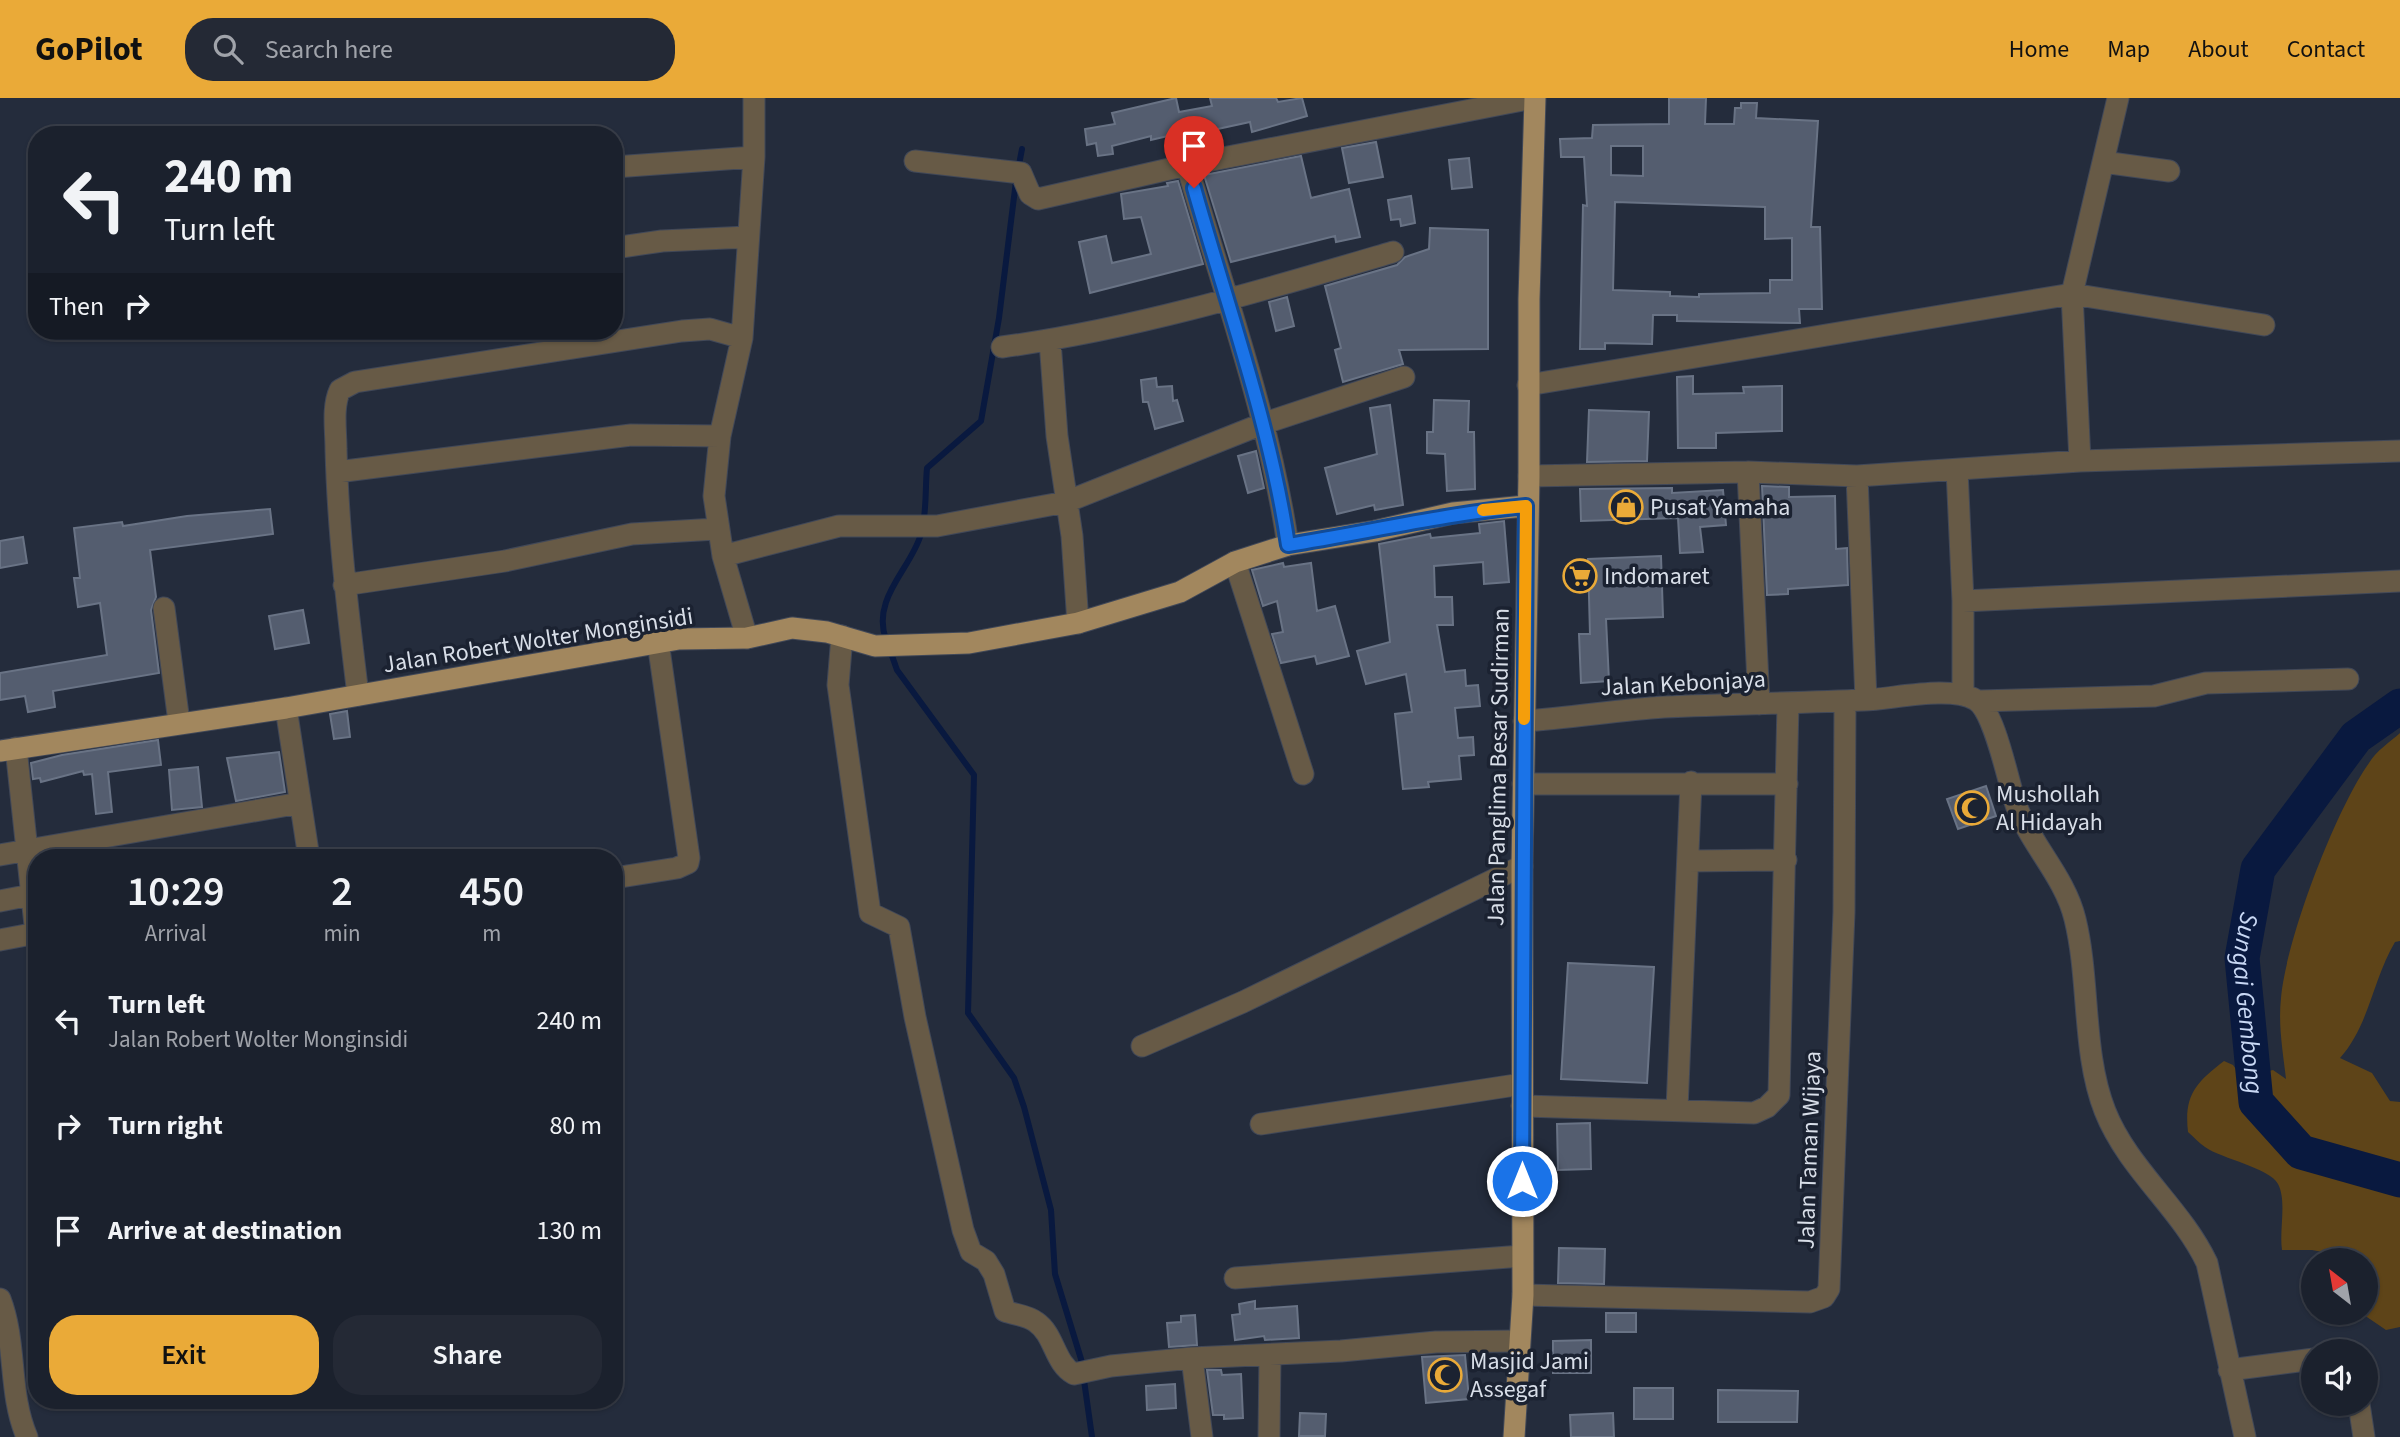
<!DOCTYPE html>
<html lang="en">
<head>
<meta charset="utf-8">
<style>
	:root { --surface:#1b212d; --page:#242935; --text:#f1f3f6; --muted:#a0a3aa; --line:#393e49; --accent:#eaaa38 }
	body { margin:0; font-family:"Source Sans 3",sans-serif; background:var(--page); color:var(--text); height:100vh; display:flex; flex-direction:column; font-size:26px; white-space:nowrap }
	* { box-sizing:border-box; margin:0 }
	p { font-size:23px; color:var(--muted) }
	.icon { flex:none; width:38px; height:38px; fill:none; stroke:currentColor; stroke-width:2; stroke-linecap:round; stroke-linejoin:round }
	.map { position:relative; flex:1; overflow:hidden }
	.details { position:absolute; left:28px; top:751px; width:595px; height:560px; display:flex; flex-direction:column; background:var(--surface); border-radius:28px; box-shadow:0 2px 5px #0004,0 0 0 2px var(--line) }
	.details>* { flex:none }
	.guide { position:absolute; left:28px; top:28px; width:595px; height:214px; border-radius:28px; box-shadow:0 2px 5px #0004,0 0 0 2px var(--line); background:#1b212d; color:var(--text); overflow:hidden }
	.needle { width:46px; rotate:329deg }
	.controls { position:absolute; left:2301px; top:1150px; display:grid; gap:14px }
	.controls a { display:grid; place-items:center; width:77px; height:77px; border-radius:50%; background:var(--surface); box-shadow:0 2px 5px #0004,0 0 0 2px var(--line); font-size:35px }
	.pin { position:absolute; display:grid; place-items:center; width:60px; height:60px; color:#fff; margin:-72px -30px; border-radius:50% 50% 50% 0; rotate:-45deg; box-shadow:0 0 7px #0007 }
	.pin .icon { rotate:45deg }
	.me { position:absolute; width:77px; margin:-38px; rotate:0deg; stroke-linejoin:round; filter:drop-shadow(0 0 5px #0008) }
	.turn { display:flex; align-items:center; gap:24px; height:147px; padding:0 21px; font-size:32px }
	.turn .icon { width:91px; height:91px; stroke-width:2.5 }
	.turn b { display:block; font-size:49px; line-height:60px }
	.then { display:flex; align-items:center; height:66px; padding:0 21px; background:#0003; gap:14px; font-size:26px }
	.eta { display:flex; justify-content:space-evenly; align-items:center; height:119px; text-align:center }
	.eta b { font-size:42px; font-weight:600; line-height:49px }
	.button { display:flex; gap:14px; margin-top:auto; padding:14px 21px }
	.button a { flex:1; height:80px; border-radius:28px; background:var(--accent); color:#111; font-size:28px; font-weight:600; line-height:80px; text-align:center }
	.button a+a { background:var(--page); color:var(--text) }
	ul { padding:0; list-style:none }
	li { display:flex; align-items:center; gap:21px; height:105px; padding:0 21px }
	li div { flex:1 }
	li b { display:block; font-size:26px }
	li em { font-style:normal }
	header { display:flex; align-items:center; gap:42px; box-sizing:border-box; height:98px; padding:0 35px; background:var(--accent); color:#111 }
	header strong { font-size:33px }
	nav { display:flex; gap:38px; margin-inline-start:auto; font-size:24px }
	.search { width:490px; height:63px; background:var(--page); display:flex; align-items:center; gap:18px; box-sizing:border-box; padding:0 24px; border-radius:28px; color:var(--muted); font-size:26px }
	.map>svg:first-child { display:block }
</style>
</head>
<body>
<header>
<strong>GoPilot</strong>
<div class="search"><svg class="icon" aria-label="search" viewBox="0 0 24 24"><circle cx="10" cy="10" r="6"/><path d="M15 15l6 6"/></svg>Search here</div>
<nav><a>Home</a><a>Map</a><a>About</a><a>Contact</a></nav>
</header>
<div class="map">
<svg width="2400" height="1339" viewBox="0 0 2400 1339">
	<rect width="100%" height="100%" fill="#242c3c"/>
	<path fill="#5e4418" d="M2400 635V843L2395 844C2373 881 2369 928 2340 960L2372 975 2390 1003 2400 1004V1229L2386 1232 2364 1217 2372 1194 2366 1162 2312 1152H2282C2279 1132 2287 1103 2278 1086 2270 1070 2222 1061 2205 1049 2199 1045 2194 1039 2188 1034 2184 998 2195 985 2224 963L2233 967 2242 980 2273 972 2286 981C2283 954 2278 928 2281 900 2286 842 2335 713 2369 665 2376 653 2390 644 2400 635Z"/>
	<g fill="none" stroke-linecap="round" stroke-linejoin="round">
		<path stroke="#09193f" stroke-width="6" d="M1018 72 1022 51
			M886 542C871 500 911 471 921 436 927 416 925 390 927 370L981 323 999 220 1016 83
			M890 552 897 572 974 677 968 915 1014 980 1024 1009 1051 1112 1055 1176 1081 1261 1092 1339"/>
		<path stroke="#09193f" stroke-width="35" id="s1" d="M2400 608 2356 639 2258 771 2242 860 2256 1004 2301 1054 2400 1082"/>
	</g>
	<path fill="#545d6f" stroke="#697385" stroke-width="2" fill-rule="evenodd" d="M1176 0 1179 14 1212 8 1210 0H1276L1278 4 1302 0 1307 18 1252 34 1250 24 1190 37 1189 33 1151 42V38L1112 48 1113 56 1098 58 1096 45 1087 47 1085 31 1115 26 1112 15Z
		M1669 0H1706L1705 26H1734L1735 10H1741V5H1757L1756 20 1818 23 1811 129H1820L1822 211H1799L1800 225 1677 223V217H1653L1652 246 1605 245V251H1580L1583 107 1587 108 1584 59H1561L1560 41 1592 40 1593 27 1669 26ZM1611 48H1643V78L1611 77ZM1615 104 1765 109V141L1792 140V182H1770V195L1699 196V199L1670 198V194L1613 192Z
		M1376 44 1383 79 1349 85 1342 50Z
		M1301 58 1311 100 1349 91 1360 139 1336 144 1335 138 1231 164 1204 77Z
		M1469 60 1472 89 1452 91 1449 62Z
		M1178 83 1203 166 1090 195 1079 144 1106 138 1112 165 1151 156 1141 119 1124 121 1121 96 1168 88 1167 85Z
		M1411 98 1415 125 1401 128 1400 121 1391 122 1388 102Z
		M1430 130 1488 132V251L1399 252 1403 266 1343 284 1335 252 1341 250 1325 188 1397 167 1405 159 1429 151Z
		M1287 199 1294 228 1276 233 1269 204Z
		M1693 278V296L1744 295 1743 289 1782 288V333L1716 335V350H1678L1677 279Z
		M1156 280 1157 289 1172 288 1173 303 1177 302 1183 323 1155 331 1148 304H1143L1141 282Z
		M1434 302 1469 303 1468 334H1474L1475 391 1447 393 1445 356 1427 355V334H1433Z
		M1390 307 1403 407 1375 412 1374 407 1337 416 1325 370 1377 356 1370 310Z
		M1589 312 1649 314 1647 363 1587 364Z
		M1256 353 1264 390 1248 395 1238 358Z
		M1762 388 1789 389V399L1835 398 1836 451 1847 450 1848 487 1788 491V496L1767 497Z
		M1672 390V395L1723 392 1726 427 1700 429 1703 454 1680 455 1678 420 1581 423 1580 391Z
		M270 411 273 436 150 452 156 499 151 512 159 575 53 593 55 609 28 614 25 598 0 602V575L107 557 100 505 78 509 74 480H80L74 430 122 424 123 428 187 418Z
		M1504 423 1509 484 1484 486 1483 464 1434 468 1435 499H1452L1453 527H1437L1445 574 1465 572 1466 588 1478 587 1480 608 1455 610 1458 640 1473 639 1474 657 1459 658 1461 681 1428 684 1429 689 1403 691 1395 616 1412 614 1406 576 1366 586 1357 553 1390 544 1379 446 1430 436 1431 440 1480 435 1479 426Z
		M23 439 27 465 0 470V443Z
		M1661 458 1663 519 1606 521 1609 583 1581 585 1579 536H1590L1588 461Z
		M1283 465 1284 469 1311 465 1317 513 1335 508 1349 558 1317 566 1315 558 1281 565 1272 536 1283 534 1277 503 1263 508 1252 472Z
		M303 512 309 545 275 551 269 518Z
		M347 613 350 639 334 641 330 616Z
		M158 642 161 667 108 674 112 714 96 716 92 676 84 677 83 673 41 684 40 680 33 681 31 665 62 657Z
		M279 654 285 694 236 703 227 660Z
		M198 669 202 709 172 712 169 672Z
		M1986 688 1996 718 1958 731 1947 701Z
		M1568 865 1654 869 1647 985 1561 981Z
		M1590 1025 1591 1071 1558 1072 1557 1026Z
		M1559 1150 1605 1151 1604 1186 1558 1185Z
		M1255 1203V1211L1297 1208 1299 1240 1265 1242 1264 1238 1235 1242 1232 1217 1240 1216 1239 1206Z
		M1606 1215H1636V1234H1606Z
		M1195 1217 1197 1247 1169 1249 1167 1225 1181 1224V1218Z
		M1591 1242V1275H1553V1243Z
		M1465 1257 1469 1301 1426 1305 1422 1259Z
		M1207 1272H1221L1222 1277 1241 1276 1243 1320 1224 1321V1317H1213Z
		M1175 1286 1176 1310 1147 1312 1146 1288Z
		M1634 1290H1673V1321H1634Z
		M1718 1292 1798 1293 1797 1324H1718Z
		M1300 1315 1326 1316 1325 1338H1299Z
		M1613 1315 1614 1339H1571L1570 1317Z"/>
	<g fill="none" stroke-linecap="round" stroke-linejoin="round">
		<defs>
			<path id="minor" d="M915 63 1021 75 1030 96 1038 101 1187 67 1533 0
				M2103 64 2169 73
				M1187 67C1223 192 1269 318 1288 447
				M614 69 754 59
				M614 150 662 143 748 139
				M1050 243 1057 338 1072 438 1078 525
				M1002 249C1135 231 1264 192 1393 154
				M1528 287 2072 196 2118 0
				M2080 363 2072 196 2264 227
				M1957 372 1963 503V597
				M337 374 631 337 720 338
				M1748 374 1759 606
				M1529 378 1748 374 1857 378 2080 363 2400 353
				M1857 378 1866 602
				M723 458 839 428H937L1066 404 1262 326 1404 279
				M1235 464 1303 676
				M344 487 505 463 632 436 716 431
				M1963 503 2400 483
				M164 510 179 624
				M842 538 838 587 870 815 899 829 915 919 963 1132 971 1154 986 1163 994 1176 1005 1213C1015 1217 1027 1217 1036 1224 1055 1237 1054 1265 1074 1276L1111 1268 1192 1260 1341 1253 1436 1244 1518 1243
				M747 540 723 458 714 398 720 338 742 240 754 59V0
				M358 597C348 515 338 433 336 351 336 332 332 309 340 292L355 284 682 233 710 231 742 240
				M1979 603 2154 598 2206 585 2348 581
				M286 610 309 760
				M1524 623C1571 620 1617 612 1664 609 1730 606 1797 605 1864 602 1894 601 1950 587 1976 602 1995 614 2008 684 2016 707 2031 747 2065 779 2075 821 2090 882 2082 955 2105 1013 2128 1071 2181 1110 2207 1165L2245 1339
				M16 650 36 836
				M1523 686H1787
				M0 757 300 705
				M1688 763 1786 762
				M614 780 677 770 688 765 689 760 658 544
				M0 803 31 797
				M0 842 37 835
				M1142 948 1243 904 1522 768
				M1522 1008 1754 1015 1767 1009 1779 997 1788 606
				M1677 1011 1691 684
				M1261 1026 1522 986
				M1235 1180 1522 1158
				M1523 1197 1810 1204 1824 1199 1829 1191 1844 814 1845 603
				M0 1201C17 1245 8 1295 27 1339
				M1192 1260 1202 1339
				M2229 1272 2314 1261
				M2359 1306 2364 1339
				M1269 1339 1270 1257"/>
			<path id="major" d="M0 653 286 610 679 541 747 540 792 530 827 534 875 548 969 545 1078 525 1180 494 1235 464 1288 447 1375 433 1453 415 1526 408
				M1514 1339 1523 1197 1522 768 1529 378V201L1535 0"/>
		</defs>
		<use href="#minor" stroke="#414858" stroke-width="23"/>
		<use href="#major" stroke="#414858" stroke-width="23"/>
		<use href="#minor" stroke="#675a46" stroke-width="21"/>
		<use href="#major" stroke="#a2875e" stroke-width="21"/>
	</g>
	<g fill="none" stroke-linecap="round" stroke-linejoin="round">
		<defs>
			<path id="route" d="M1194 90C1227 207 1270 326 1288 447 1368 434 1446 416 1526 408L1522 1083"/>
		</defs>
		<use href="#route" stroke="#114b97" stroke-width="18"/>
		<use href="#route" stroke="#1a73e8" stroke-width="12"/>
		<path stroke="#f59e0b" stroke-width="12" d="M1483 412 1526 408 1524 621"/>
	</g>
	<defs>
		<symbol id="shop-ring" viewBox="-11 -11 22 22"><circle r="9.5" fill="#1b2231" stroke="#eaaa38" stroke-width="1.5"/><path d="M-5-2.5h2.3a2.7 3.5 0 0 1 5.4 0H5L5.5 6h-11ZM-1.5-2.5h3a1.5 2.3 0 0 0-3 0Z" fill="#eaaa38"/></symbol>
		<symbol id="supermarket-ring" viewBox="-11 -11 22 22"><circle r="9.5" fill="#1b2231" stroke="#eaaa38" stroke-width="1.5"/><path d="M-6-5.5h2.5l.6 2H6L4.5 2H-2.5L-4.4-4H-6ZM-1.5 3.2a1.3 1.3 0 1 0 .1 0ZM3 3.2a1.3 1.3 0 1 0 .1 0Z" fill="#eaaa38"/></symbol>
		<symbol id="mosque-ring" viewBox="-11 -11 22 22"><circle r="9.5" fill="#1b2231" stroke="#eaaa38" stroke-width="1.5"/><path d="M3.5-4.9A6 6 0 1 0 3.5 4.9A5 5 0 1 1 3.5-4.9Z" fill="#eaaa38"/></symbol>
	</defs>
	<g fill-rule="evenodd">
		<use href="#shop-ring" x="1607" y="390" width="38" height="38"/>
		<use href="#supermarket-ring" x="1561" y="459" width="38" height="38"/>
		<use href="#mosque-ring" x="1953" y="691" width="38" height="38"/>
		<use href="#mosque-ring" x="1426" y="1258" width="38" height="38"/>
	</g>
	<g text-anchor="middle" stroke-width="7" stroke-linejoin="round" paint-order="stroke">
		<g font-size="24" fill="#d8dee8" stroke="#1b2231" text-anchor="start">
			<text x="1650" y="417">Pusat Yamaha</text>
			<text x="1604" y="486">Indomaret</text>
			<text x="1996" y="704">Mushollah<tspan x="1996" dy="28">Al Hidayah</tspan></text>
			<text x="1470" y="1271">Masjid Jami<tspan x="1470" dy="28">Assegaf</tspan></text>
		</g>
		<g font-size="24" fill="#d8dee8" stroke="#1b2231">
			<text transform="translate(538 542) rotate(-9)" y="8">Jalan Robert Wolter Monginsidi</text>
			<text transform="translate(1683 585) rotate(-3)" y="8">Jalan Kebonjaya</text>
			<text transform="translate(1498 669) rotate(-89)" y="8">Jalan Panglima Besar Sudirman</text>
			<text transform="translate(1809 1052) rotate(-88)" y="8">Jalan Taman Wijaya</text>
		</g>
		<g font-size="26" font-style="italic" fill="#c9d8f4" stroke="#1b2231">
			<text dy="9" stroke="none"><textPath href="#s1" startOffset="354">Sungai Gembong</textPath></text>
		</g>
	</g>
</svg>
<div class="controls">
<a><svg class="needle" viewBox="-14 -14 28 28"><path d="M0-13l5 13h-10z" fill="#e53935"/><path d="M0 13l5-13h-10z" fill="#a0a3aa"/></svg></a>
<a><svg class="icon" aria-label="sound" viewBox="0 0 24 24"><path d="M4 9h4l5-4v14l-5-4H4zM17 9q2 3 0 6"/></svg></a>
</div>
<div class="pin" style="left:1194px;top:90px;background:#d93025"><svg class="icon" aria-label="arrive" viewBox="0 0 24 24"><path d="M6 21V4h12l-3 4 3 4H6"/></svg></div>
<svg class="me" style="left:1522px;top:1083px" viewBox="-20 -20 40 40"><circle r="17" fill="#1a73e8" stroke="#fff" stroke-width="3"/><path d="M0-11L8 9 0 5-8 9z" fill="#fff"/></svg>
<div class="guide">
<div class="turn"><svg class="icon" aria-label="left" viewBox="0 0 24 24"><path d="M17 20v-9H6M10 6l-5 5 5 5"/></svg><div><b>240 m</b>Turn left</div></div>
<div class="then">Then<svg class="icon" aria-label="right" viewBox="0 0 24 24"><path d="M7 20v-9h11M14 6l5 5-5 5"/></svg></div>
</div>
<section class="details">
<div class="eta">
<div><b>10:29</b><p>Arrival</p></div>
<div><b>2</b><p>min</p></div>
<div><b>450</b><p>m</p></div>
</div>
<ul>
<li><svg class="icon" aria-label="left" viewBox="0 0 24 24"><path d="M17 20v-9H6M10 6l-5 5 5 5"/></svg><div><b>Turn left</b><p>Jalan Robert Wolter Monginsidi</p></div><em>240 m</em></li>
<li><svg class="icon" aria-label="right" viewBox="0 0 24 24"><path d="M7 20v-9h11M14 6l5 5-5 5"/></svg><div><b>Turn right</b></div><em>80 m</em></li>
<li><svg class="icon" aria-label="arrive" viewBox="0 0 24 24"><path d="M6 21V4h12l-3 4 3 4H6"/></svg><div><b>Arrive at destination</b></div><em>130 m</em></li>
</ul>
<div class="button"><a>Exit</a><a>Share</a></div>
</section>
</div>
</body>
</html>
